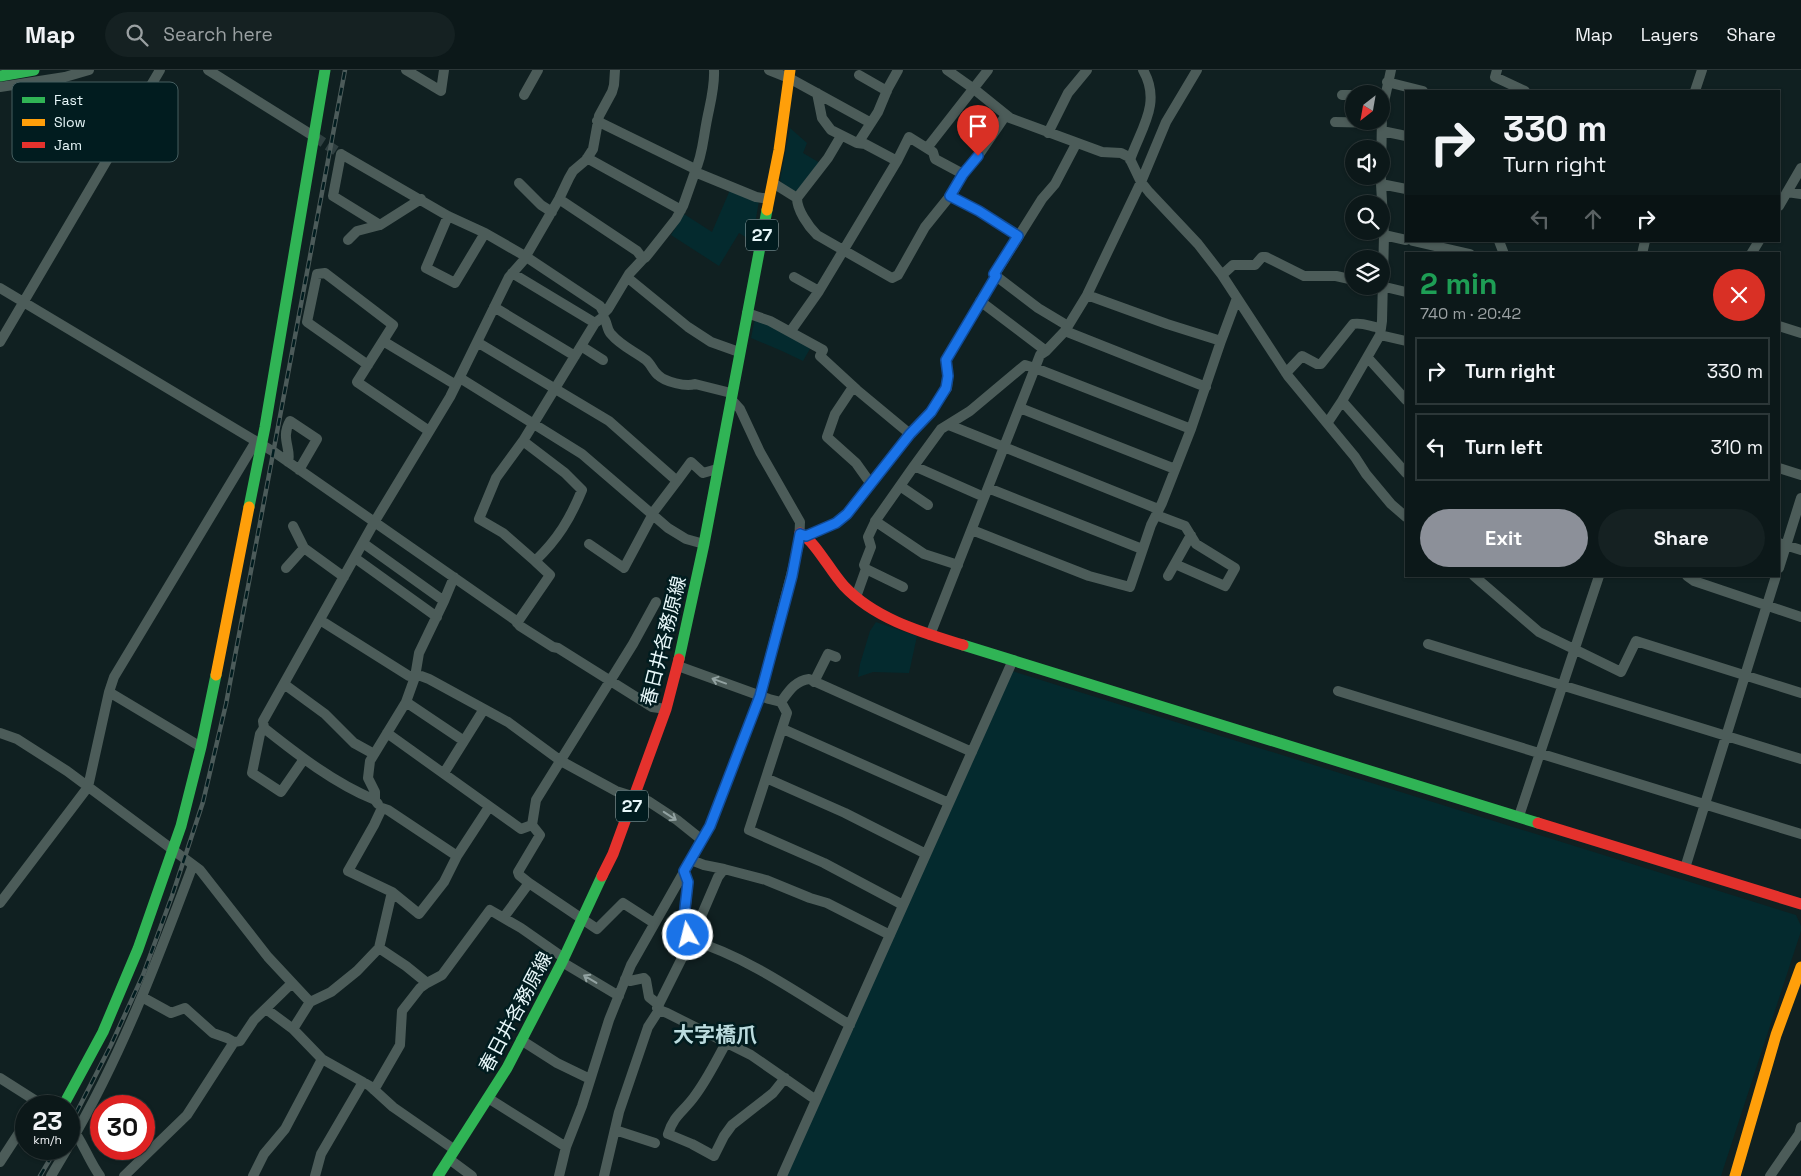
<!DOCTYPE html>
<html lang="en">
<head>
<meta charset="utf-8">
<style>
	:root { --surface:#0c1819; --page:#152122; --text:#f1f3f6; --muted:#9aa0a2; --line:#2c3738; --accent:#8c9099 }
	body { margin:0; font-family:"Space Grotesk","Noto Sans JP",sans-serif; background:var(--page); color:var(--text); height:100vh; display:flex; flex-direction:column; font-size:19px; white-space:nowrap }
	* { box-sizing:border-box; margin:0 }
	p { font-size:16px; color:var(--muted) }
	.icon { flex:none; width:28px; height:28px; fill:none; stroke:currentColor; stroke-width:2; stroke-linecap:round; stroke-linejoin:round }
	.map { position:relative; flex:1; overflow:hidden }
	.details { position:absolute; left:1405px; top:182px; width:375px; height:325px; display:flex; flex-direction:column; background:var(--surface); border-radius:0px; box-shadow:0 1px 4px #0004,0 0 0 1px var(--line) }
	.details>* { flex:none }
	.hud { position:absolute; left:1405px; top:20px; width:375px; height:152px; border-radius:0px; box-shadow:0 1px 4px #0004,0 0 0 1px var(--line); background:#0c1819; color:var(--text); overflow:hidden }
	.needle { width:32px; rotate:211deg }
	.controls { position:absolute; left:1345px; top:15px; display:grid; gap:10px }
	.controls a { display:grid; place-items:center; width:45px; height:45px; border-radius:50%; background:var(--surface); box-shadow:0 1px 4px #0004,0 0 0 1px var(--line); font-size:25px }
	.speed { position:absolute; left:15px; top:1025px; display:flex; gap:10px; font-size:25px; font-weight:700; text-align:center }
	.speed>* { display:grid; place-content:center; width:65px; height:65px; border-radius:50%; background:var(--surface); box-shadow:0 1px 4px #0004,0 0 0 1px var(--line); line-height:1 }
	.speed small { font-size:12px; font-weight:400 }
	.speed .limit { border:8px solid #d22; background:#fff; color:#111 }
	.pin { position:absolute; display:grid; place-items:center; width:42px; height:42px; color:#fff; margin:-51px -21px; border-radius:50% 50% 50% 0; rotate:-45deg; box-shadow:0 0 5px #0007 }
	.pin .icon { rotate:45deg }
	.me { position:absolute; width:55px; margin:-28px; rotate:352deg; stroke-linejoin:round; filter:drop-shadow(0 0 4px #0008) }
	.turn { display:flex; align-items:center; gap:18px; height:105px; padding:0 15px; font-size:22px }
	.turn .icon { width:65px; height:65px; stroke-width:2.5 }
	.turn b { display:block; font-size:35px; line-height:42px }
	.lanes { display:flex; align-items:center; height:48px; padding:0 15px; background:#0003; justify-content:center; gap:25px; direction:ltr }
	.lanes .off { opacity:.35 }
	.round { display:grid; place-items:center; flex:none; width:52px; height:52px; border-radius:26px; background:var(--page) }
	.headline { display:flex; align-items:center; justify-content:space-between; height:85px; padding:0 15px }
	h1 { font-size:30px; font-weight:700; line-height:38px; color:#1e9e55 }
	.button { display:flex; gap:10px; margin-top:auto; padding:10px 15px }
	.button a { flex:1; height:58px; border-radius:30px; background:var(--accent); color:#fff; font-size:20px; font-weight:700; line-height:58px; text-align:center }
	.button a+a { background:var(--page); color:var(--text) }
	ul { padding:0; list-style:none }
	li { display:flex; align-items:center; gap:15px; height:68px; margin:0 10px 8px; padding:0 5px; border:2px solid var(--line); border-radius:0px }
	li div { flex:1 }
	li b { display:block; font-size:19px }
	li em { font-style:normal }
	header { display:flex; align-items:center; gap:30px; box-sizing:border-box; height:70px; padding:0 25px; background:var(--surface); border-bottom:1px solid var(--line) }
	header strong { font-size:24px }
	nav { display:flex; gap:28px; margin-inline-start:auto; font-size:18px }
	.search { width:350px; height:45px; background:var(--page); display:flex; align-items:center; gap:12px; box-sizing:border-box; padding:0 18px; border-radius:28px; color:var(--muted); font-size:19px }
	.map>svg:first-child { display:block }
</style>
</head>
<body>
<header>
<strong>Map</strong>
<div class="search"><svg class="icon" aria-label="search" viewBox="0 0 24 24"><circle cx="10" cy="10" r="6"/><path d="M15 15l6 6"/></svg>Search here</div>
<nav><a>Map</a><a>Layers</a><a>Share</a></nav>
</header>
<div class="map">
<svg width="1801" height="1106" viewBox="0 0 1801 1106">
	<rect width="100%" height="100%" fill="#102021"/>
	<path fill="#042a2e" d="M790 58 807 73 803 83 820 93 796 123 784 116 780 110Z
		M730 120 759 131 752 171 739 163 719 196 671 165 684 144 712 162Z
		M755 248 811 277 803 291 782 281 751 268Z
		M876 552 917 566 909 603 873 602 858 607 860 594 870 561Z
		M1012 601 1796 845 1801 856V861L1721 1106H786Z"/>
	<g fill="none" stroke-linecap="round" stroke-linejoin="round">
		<path stroke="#304041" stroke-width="10" stroke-dasharray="10 5" stroke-linecap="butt" d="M315 67 341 84"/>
		<path stroke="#4c5c59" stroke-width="10" d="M208 0 315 67
			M406 0 441 21 444 0
			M769 0 789 8 871 53
			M947 0 974 19 1010 48 1102 82 1121 83 1129 87 1141 112 1149 122 1198 174 1222 205 1288 306 1355 387 1366 404 1391 434 1406 447
			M1391 0 1382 41 1381 114 1384 165 1382 251 1380 265 1342 331 1406 403
			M1497 0 1495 7 1525 21
			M859 5 887 21
			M1387 12 1423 21
			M0 17 65 7 89 0
			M1695 21 1702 0
			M817 23 822 48 831 60 857 73 865 74 897 91
			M524 25 538 0
			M1342 25H1354
			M597 51 693 98 695 102
			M1335 52 1382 53
			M1382 61 1406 66
			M1048 63 1068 23 1087 0
			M858 73 878 42 888 18 898 0
			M927 78 988 0
			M587 88 681 140
			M1130 90C1141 58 1162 33 1143 0
			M695 101C702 87 703 71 706 55 709 37 715 19 714 0
			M519 113 541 135 552 142
			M773 113 797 128C797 140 808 156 817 165L892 208 898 205 925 157 954 121 963 104 978 86 1006 45
			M1381 114 1406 119
			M1787 122 1801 124
			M950 126 979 141 1018 166
			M797 128 828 88 841 66
			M421 129 380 155 333 126 341 84 448 146 485 163 525 186 600 236 604 243 603 247 595 253 523 371 496 408 479 449 503 463 535 491
			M559 129 637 181 643 189 629 204 608 239 604 243
			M1779 136 1801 98
			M448 146 426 198 455 213 485 163
			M1384 165 1406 170
			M348 170 357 161 380 155
			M1413 171 1470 184
			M1499 171 1504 184
			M1642 184 1645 171
			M1751 184 1759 171
			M643 189 646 187 676 149 683 136 695 102 756 127 769 129
			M512 203 595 253
			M1222 205 1233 195H1255L1262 187H1266L1304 206H1336L1354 210
			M996 206 1038 238 1068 256
			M794 207 819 221
			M628 208 688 257 711 272 739 282
			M1381 216 1406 222
			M0 218 274 382 515 550 520 556 553 577 558 578 652 637 666 639
			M980 231 1046 281
			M494 237 575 286
			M747 243 770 251 823 280 820 286 857 320 910 364
			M603 247C608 252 606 259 611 264 621 276 634 281 646 290 651 294 653 301 658 305 665 312 686 317 695 314L731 323
			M1779 256 1801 263
			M1065 261 1206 317
			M790 262 819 221 897 91 909 67 933 82 935 89 963 104
			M1380 265 1406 271
			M383 271 456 315
			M1221 271 1237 228
			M0 272 160 0
			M477 272 609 351 677 411 655 440 624 498 589 474
			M581 276 603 290
			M1368 288 1406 330
			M368 295 307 252 317 204 325 203 393 255C381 274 369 293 357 312L429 361
			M1286 303 1302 286 1317 294H1321L1353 254C1363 252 1371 257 1381 258
			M460 308 582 384 668 458 686 469 704 474
			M853 317 835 344 827 367 856 393 871 414
			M1020 338 1175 399
			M1328 352 1342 331
			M949 355 1158 439
			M288 392C292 380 280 368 290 351L317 369 299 400
			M1779 398 1801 405
			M677 411 691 392 703 403 717 399
			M900 416 928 435
			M988 418 1142 479
			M984 427 914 396 941 359 970 341 1025 295 1035 298 1040 285 1046 281 1065 261 1087 225 1141 112 1166 52 1197 0
			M1156 445 1185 456 1196 474 1235 498 1225 516 1175 494
			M875 451 924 484 958 495
			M293 456 304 478 344 507
			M972 460 1089 506 1130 517 1151 455 1162 433 1191 359 1221 271 1167 254 1087 225
			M807 466 836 453 847 444 910 364 931 342 947 318 948 306 946 290 996 206 995 204 1042 129 1055 114 1076 74
			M363 473 444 531
			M1779 473 1801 480
			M355 488 437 547
			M286 498 304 478
			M1779 498 1801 428
			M866 499 903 517
			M1168 506 1191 465
			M1474 506 1539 562 1621 602 1636 571 1801 623
			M1687 506 1694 511 1801 547
			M856 527 866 499 864 495 871 477 868 467 876 450 914 396
			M320 550 409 606H421L429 609 508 652 561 691 616 721 648 731 677 750 702 770
			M517 553 550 505 535 491C558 469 570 449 582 420L565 403 523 371
			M930 565 1035 298 1191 359
			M1428 574 1801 689
			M678 596 769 629 781 632
			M814 612 828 584 836 587
			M284 614 325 644 354 673 374 684
			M1338 621 1801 764
			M109 622 201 677
			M406 632 464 671
			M781 632 787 643 749 760 824 793 903 835
			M781 632C789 621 795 611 809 609L972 682
			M264 658 260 664 252 703 281 722 304 689
			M783 659 949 733
			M0 663 17 669 67 701 200 800 268 887 310 932
			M387 663 521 759 532 755
			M444 703 484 639
			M766 708 845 743 926 784
			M375 730C334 713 298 685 264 658L263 651 375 451 450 327 509 207 523 191 559 129 569 108 573 101 586 90 593 79 599 46 612 22 614 15 615 0
			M378 734 375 730V722L368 708 370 691 406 632 415 607 419 583 444 531 454 507
			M382 738 388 740 457 786 444 812 419 844 392 822 348 801 374 755Z
			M1519 746 1599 506
			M457 786 489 737
			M691 790 704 795 724 799 718 807 691 870C748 887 799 924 850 955
			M1685 798 1776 506
			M724 799 766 810 810 828 827 833 890 865
			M684 801C694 823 677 847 691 870L657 938 659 940 667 943 751 985 816 1030
			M392 822 379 878 357 901 331 922 310 932 293 959 322 989 370 1016 393 1037 455 1080
			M0 833 88 717 109 622 114 607 256 371
			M504 847 529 813
			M654 853 623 833 597 859 529 813 519 805 518 802 540 765 532 755 536 730 633 574 656 532
			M562 892 619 926
			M625 909 630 911 644 908 646 910 649 927 659 935
			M427 913 442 905 490 840 521 858 564 888
			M142 927 171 943 185 938 213 963 227 968 234 972
			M266 939 293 959
			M521 970 557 993 590 1009
			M726 973C716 991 707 1010 694 1027 683 1042 674 1045 668 1064L692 1074 714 1086 724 1066 732 1055 773 1023 785 1008
			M0 1008 44 1036
			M374 1020 400 975 402 941 420 918 427 913 406 896 379 878
			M488 1028 566 1077
			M69 1054C82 1069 88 1090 100 1106
			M615 1060 655 1073
			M69 1075C121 987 157 891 193 795
			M449 1089 472 1106
			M0 1092 26 1052
			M51 1106 67 1079
			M124 1106 187 1045 234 972 240 971 254 950 292 913
			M253 1106 264 1084 285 1059 322 989
			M315 1106 321 1084 363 1012
			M559 1106 566 1077 582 1036 609 950 631 895 710 756 760 626 799 474 800 452 760 382 740 339 731 329
			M604 1106 619 1042 648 957 659 940
			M782 1106 1013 590
			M1770 1106 1799 1064 1801 1057"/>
		<path stroke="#30b455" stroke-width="11" d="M0 6 34 0
			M249 437 265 357 325 0
			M963 575 1538 753
			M679 589 704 474 767 140
			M63 1036 103 962 138 879 181 756 201 677 216 605
			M438 1106 507 998 562 892 602 806"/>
		<path stroke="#ff9f0a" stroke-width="11" d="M767 140 779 80 790 0
			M216 605 249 437
			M1735 1106 1776 965 1801 897"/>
		<path stroke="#e5322d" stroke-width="11" d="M800 463C816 472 830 501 844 516 875 549 921 562 963 575
			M1538 753 1801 834
			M602 806 613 784 666 639 679 589"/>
		<defs>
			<path id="rail" d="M69 1057 111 975 143 905 172 826 203 732 226 634 345 0
				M40 1106 56 1079"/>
		</defs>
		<use href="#rail" stroke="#4c5b5a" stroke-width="4.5"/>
		<use href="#rail" stroke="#011c1f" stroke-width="2.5" stroke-dasharray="8" stroke-linecap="butt"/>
	</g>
	<defs><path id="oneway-shaft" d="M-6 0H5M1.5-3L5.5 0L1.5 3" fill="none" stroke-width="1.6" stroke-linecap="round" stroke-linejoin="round" transform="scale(1.25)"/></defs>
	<g stroke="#92a2a1">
		<use href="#oneway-shaft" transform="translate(719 611) rotate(-160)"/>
		<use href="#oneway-shaft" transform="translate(670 746) rotate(33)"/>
		<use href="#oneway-shaft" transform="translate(590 909) rotate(-149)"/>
	</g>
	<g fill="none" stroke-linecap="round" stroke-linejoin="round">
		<defs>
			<path id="route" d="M688 865 684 847 688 812 684 801 710 756 760 626 792 506 800 464 806 466 836 453 847 444 910 364 931 342 946 318 948 306 946 290 996 206 994 204 1018 166 979 141 950 126 963 104 978 86"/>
		</defs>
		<use href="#route" stroke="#114b97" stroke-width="12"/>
		<use href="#route" stroke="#1a73e8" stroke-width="9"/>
	</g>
	<g text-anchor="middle" stroke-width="5" stroke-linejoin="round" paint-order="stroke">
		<g fill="#011c1f" stroke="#a2b5b8" stroke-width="1">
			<rect x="746" y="149.5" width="32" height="31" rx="4"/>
			<rect x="616" y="720.5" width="32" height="31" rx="4"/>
		</g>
		<g font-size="18" font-weight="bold" fill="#e7f7f9">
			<text x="762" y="171">27</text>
			<text x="632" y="742">27</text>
		</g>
		<g font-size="19" fill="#e7f7f9" stroke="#011c1f">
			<text transform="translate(663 571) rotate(-76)" y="7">春日井各務原線</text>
			<text transform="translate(515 942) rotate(-62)" y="7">春日井各務原線</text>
		</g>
		<g font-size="21" font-weight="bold" fill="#bbdbde" stroke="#011c1f">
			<text x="715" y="972">大字橋爪</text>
		</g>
	</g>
	<rect x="12" y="12" width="166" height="80" rx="8" fill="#011c1f" stroke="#465e60" stroke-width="1"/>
	<rect x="22" y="27" width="23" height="6" fill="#30b455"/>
	<rect x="22" y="49" width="23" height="7" fill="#ff9f0a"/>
	<rect x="22" y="72" width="23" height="6" fill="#e5322d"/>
	<g font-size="14" fill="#e7f7f9">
		<text x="54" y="35">Fast</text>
		<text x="54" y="57">Slow</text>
		<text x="54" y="80">Jam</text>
	</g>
</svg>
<div class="controls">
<a><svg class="needle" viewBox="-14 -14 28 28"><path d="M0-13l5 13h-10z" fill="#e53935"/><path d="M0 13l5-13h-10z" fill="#9aa0a2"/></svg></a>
<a><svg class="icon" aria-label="sound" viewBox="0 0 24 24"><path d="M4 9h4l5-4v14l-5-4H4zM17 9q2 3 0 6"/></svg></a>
<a><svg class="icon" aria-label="search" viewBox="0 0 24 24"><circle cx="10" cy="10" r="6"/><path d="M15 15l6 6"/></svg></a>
<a><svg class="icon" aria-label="layers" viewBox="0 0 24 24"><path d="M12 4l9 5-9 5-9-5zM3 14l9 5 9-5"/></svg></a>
</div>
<div class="speed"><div>23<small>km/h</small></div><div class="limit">30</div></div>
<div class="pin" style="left:978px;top:86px;background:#d93025"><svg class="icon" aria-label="arrive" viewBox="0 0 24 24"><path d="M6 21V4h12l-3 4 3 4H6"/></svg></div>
<svg class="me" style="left:688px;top:865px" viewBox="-20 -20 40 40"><circle r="17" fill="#1a73e8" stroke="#fff" stroke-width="3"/><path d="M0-11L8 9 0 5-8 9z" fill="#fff"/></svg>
<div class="hud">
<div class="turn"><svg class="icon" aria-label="right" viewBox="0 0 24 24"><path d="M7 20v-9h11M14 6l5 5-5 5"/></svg><div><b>330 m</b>Turn right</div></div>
<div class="lanes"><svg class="icon off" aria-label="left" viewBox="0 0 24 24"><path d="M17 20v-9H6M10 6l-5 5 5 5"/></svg><svg class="icon off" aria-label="ahead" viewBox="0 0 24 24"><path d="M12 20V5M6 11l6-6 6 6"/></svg><svg class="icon" aria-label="right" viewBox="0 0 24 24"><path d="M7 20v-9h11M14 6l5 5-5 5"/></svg></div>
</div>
<section class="details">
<div class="headline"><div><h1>2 min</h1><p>740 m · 20:42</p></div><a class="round" style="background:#d93025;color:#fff"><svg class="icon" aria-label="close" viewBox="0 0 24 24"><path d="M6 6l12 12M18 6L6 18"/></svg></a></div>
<ul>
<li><svg class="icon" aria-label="right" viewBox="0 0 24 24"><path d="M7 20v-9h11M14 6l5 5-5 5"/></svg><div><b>Turn right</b></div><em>330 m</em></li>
<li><svg class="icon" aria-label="left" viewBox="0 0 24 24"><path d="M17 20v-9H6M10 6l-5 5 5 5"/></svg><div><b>Turn left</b></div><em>310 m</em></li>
</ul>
<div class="button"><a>Exit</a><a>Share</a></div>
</section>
</div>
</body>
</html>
